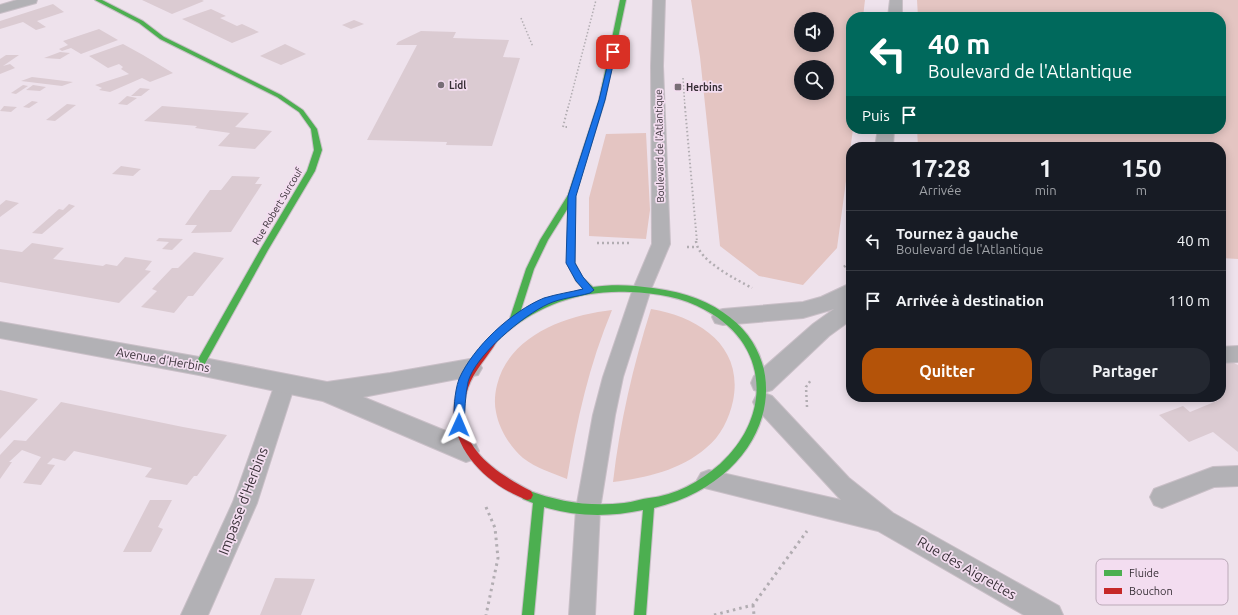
<!DOCTYPE html>
<html lang="fr">
<head>
<meta charset="utf-8">
<style>
	:root { --surface:#171b24; --page:#242831; --text:#f1f3f6; --muted:#9ea1a6; --line:#363941; --accent:#b45309 }
	body { margin:0; font-family:Ubuntu,sans-serif; background:var(--page); color:var(--text); height:100vh; display:flex; flex-direction:column; font-size:15px; white-space:nowrap }
	* { box-sizing:border-box; margin:0 }
	p { font-size:13px; color:var(--muted) }
	.icon { flex:none; width:22px; height:22px; fill:none; stroke:currentColor; stroke-width:2; stroke-linecap:round; stroke-linejoin:round }
	.map { position:relative; flex:1; overflow:hidden }
	.panel { position:absolute; left:846px; top:142px; width:380px; height:260px; display:flex; flex-direction:column; background:var(--surface); border-radius:16px; box-shadow:0 2px 10px #0003 }
	.panel>* { flex:none }
	.guide { position:absolute; left:846px; top:12px; width:380px; height:122px; border-radius:16px; box-shadow:0 2px 10px #0003; background:#00695c; color:#fff; overflow:hidden }
	.buttons { position:absolute; left:794px; top:12px; display:grid; gap:8px }
	.buttons a { display:grid; place-items:center; width:40px; height:40px; border-radius:50%; background:var(--surface); box-shadow:0 2px 10px #0003; font-size:20px }
	.pin { position:absolute; display:grid; place-items:center; width:34px; height:34px; color:#fff; margin:-17px; border-radius:8px; box-shadow:0 2px 6px #0006 }
	.me { position:absolute; width:44px; margin:-22px; rotate:1deg; stroke-linejoin:round; filter:drop-shadow(0 0 3px #0008) }
	.turn { display:flex; align-items:center; gap:14px; height:84px; padding:0 16px; font-size:18px }
	.turn .icon { width:52px; height:52px; stroke-width:2.5 }
	.turn b { display:block; font-size:28px; line-height:34px }
	.then { display:flex; align-items:center; height:38px; padding:0 16px; background:#0003; gap:8px; font-size:15px }
	.eta { display:flex; justify-content:space-evenly; align-items:center; height:68px; text-align:center }
	.eta b { font-size:24px; font-weight:700; line-height:28px }
	.primary-button { display:flex; gap:8px; margin-top:auto; padding:8px 16px }
	.primary-button a { flex:1; height:46px; border-radius:16px; background:var(--accent); color:#fff; font-size:16px; font-weight:700; line-height:46px; text-align:center }
	.primary-button a+a { background:var(--page); color:var(--text) }
	ul { padding:0; list-style:none }
	li { display:flex; align-items:center; gap:12px; height:60px; padding:0 16px; border-top:1px solid var(--line) }
	li div { flex:1 }
	li b { display:block; font-size:15px }
	li em { font-style:normal }
	.map>svg:first-child { display:block }
</style>
</head>
<body>
<div class="map">
<svg width="1238" height="615" viewBox="0 0 1238 615">
	<rect width="100%" height="100%" fill="#eee2ec"/>
	<path fill="#e4c5c2" fill-rule="evenodd" d="M691 0H865L863 17H851V129H853L837 248 803 285 759 276 720 246 700 57ZM801 19H827V45H801ZM801 67H827V93H801Z
		M917 0H1238V259L1221 258V147H918L917 129H1221V17H918Z
		M646 133 650 210 646 239 589 236V198L606 134Z
		M651 309C699 317 744 346 733 401 729 419 721 436 706 448 681 470 646 478 613 482 620 422 633 366 651 309Z
		M612 310C589 365 577 420 567 479 552 473 536 468 523 458 510 447 499 429 496 412 494 403 495 393 497 385 509 335 567 315 612 310Z"/>
	<path fill="#dbcbd2" d="M142 0H202L204 1 172 14Z
		M53 4 64 12 37 21 46 27 36 30 23 22 0 29V21Z
		M211 9 226 16 220 18 237 26 242 24 259 32 232 43 182 19Z
		M354 20 364 24 351 29 342 25Z
		M99 29 118 40 81 54 71 48 62 51 59 49 68 45 63 41Z
		M421 31 456 32 453 38 509 40 503 57 520 58 492 146 446 145 447 142 367 140 417 45H396L398 42Z
		M123 44 143 55 173 73 150 82 142 78 110 92 99 90 102 88 95 85 129 74 121 69 123 67 119 64 108 68 89 56Z
		M285 44 306 54 281 65 260 56Z
		M60 52 70 53 60 59 44 58Z
		M6 55H19L3 66 10 64 15 68 0 74V59Z
		M32 77 49 79 73 82 62 86 21 81Z
		M23 85 28 86 16 94 11 93Z
		M33 85 46 87 40 91 26 90Z
		M140 88 150 89 141 96H131Z
		M127 96 137 98 127 105 118 104Z
		M32 101 38 102 29 108 23 107Z
		M67 104 76 105 55 121 46 120Z
		M4 106 17 107 11 112 0 111Z
		M162 106 249 113 235 127 272 131 255 149 218 146 230 133 195 128 197 126 144 121Z
		M121 166 141 169 133 176 112 174Z
		M232 176 260 177 255 184H262L231 232 191 233 197 225H185L210 190H221Z
		M6 200 19 203 0 217V205Z
		M69 204 75 206 42 234 32 233 59 209 63 210Z
		M159 238 183 239 172 250 162 249 169 242 156 241Z
		M32 243 64 248 53 259 103 266 106 264 117 266 125 257 152 261 145 270 151 271 119 303 0 282V249L22 252Z
		M194 252 224 258 193 296H188L174 313 141 307 157 291 152 289 172 268H178Z
		M1221 363H1234L1238 365V452L1213 432 1189 442 1159 415 1183 406 1190 412 1219 400 1217 397H1221Z
		M0 390 38 399 0 439Z
		M61 402 183 427 227 435 197 476H194L187 485 145 477 152 468 74 451 65 461 53 458 47 464 55 465 41 485 23 483 41 457 22 450 9 462H12L0 479V455L14 440 26 441Z
		M150 500H172L158 527 163 529 151 552H123Z
		M275 578 315 579 301 615H260Z"/>
	<g fill="none" stroke-linecap="round" stroke-linejoin="round">
		<defs>
			<path id="lane" d="M653 0H665L663 66 670 244 651 289 623 377 615 415 600 509 595 615H569L576 509 593 415 603 377 633 289 652 244 651 66Z
				M1238 346V362L1221 363V347Z
				M285 376 292 378 295 384 257 503 208 615H181L233 502 275 384 278 378Z
				M764 393 772 396 849 478 893 513 1059 606 1063 615H1024L878 531 701 487 697 480 701 473 709 470 841 500 756 408 753 402 756 396Z
				M1238 466V486L1214 487 1162 508 1154 505 1150 497 1154 489 1213 467Z"/>
			<path id="street" d="M17 0H37L36 3 0 13V5Z
				M890 0H902V17H888Z
				M878 129H894L893 147H875Z
				M851 283V320L829 336 772 390 763 393 754 390 751 383 754 376 813 324 834 309 803 318 723 325 715 323 712 317 715 311 723 309 803 302 821 297Z
				M0 322 199 357 327 382 390 373 470 359 478 361 482 368 478 375 363 397 475 443 479 451 475 459 466 462 323 401 199 375 0 338Z"/>
			<path id="fast" d="M95 0H102L143 21 164 37 281 95 303 110 317 129 322 150 315 171 268 250 202 369H196L194 366 196 363 260 250 307 171 314 150 311 129 299 112 277 97 160 39 139 23Z
				M620 0H626L605 100 575 196V263L582 277 593 287C613 284 633 285 653 288 811 308 796 474 654 508L646 615H634L643 510C610 517 576 517 544 507L534 615H522L533 503 523 499 521 495 523 491 527 490C559 502 590 507 624 503 633 502 641 499 649 498 676 495 699 482 720 464 772 417 770 344 705 310 682 297 656 293 630 292 579 289 531 307 495 343H489L487 341 509 321 526 269 540 240 568 195 599 100ZM568 208 567 263 576 281 584 289 541 302 520 313 534 269 548 240Z"/>
			<path id="jam" d="M492 337 495 339 497 341C488 357 474 370 468 388 450 442 489 469 531 491L533 495 531 499 527 500C482 483 440 439 458 388 464 369 477 354 489 339Z"/>
		</defs>
		<use href="#lane" stroke="#c9bfc7" stroke-width="2"/>
		<use href="#street" stroke="#c9bfc7" stroke-width="2"/>
		<use href="#fast" stroke="#c9bfc7" stroke-width="2"/>
		<use href="#jam" stroke="#c9bfc7" stroke-width="2"/>
		<path stroke="#b2adb2" stroke-width="1.5" stroke-dasharray="1.5 2" stroke-linecap="butt" d="M521 18 533 47
			M683 78 685 108
			M568 108 596 0"/>
		<path stroke="#b2adb2" stroke-width="2" stroke-dasharray="1.5 2.5" stroke-linecap="butt" d="M685 107 697 242
			M567 127H563L568 107"/>
		<path stroke="#b2adb2" stroke-width="2.5" stroke-dasharray="2 3" stroke-linecap="butt" d="M696 241C698 261 736 279 752 288
			M597 243H632
			M687 247H697
			M844 267 851 260
			M807 407 806 387 811 380"/>
		<path stroke="#b2adb2" stroke-width="3" stroke-dasharray="2.5 4" stroke-linecap="butt" d="M486 507 495 528 498 558 486 615
			M753 605 754 615
			M714 615 753 605 807 531"/>
		<use href="#lane" fill="#b2b1b5" fill-rule="evenodd"/>
		<use href="#street" fill="#b2b1b5" fill-rule="evenodd"/>
		<use href="#fast" fill="#4caf50" fill-rule="evenodd"/>
		<use href="#jam" fill="#c62828" fill-rule="evenodd"/>
	</g>
	<path fill="#1a73e8" stroke="#114b97" d="M611 51 616 52 605 100 576 196 575 263 583 277 594 290 590 293C576 297 561 298 548 304 524 315 475 355 468 382 465 396 465 410 464 425L459 429 455 428 454 425C454 410 454 393 459 379 473 347 512 311 544 298 557 294 571 292 583 289L576 281 566 263 568 196 599 100Z"/>
	<g fill="#786e76" stroke="#f3ddf0" stroke-width="1.5">
		<circle cx="441" cy="85" r="4"/>
		<rect x="674" y="83" width="8" height="8" rx="2"/>
	</g>
	<g text-anchor="middle" stroke-width="3.5" stroke-linejoin="round" paint-order="stroke">
		<g font-size="10" font-weight="bold" fill="#383037" stroke="#f3ddf0" text-anchor="start">
			<text x="449" y="89">Lidl</text>
			<text x="686" y="91">Herbins</text>
		</g>
		<g font-size="10" fill="#383037" stroke="#f3ddf0">
			<text transform="translate(659 146) rotate(-91)" y="4">Boulevard de l'Atlantique</text>
			<text transform="translate(277 206) rotate(-59)" y="4">Rue Robert Surcouf</text>
		</g>
		<g font-size="12" fill="#383037" stroke="#f3ddf0">
			<text transform="translate(163 360) rotate(10)" y="4">Avenue d'Herbins</text>
		</g>
		<g font-size="14" fill="#383037" stroke="#f3ddf0">
			<text transform="translate(243 501) rotate(-69)" y="5">Impasse d'Herbins</text>
			<text transform="translate(967 568) rotate(30)" y="5">Rue des Aigrettes</text>
		</g>
	</g>
	<rect x="1096" y="559" width="132" height="46" rx="6" fill="#f3ddf0" stroke="#bba9b8" stroke-width="1"/>
	<rect x="1104" y="570" width="18" height="6" fill="#4caf50"/>
	<rect x="1104" y="588" width="18" height="6" fill="#c62828"/>
	<g font-size="11" fill="#383037">
		<text x="1129" y="577">Fluide</text>
		<text x="1129" y="595">Bouchon</text>
	</g>
</svg>
<div class="buttons">
<a><svg class="icon" aria-label="sound" viewBox="0 0 24 24"><path d="M4 9h4l5-4v14l-5-4H4zM17 9q2 3 0 6"/></svg></a>
<a><svg class="icon" aria-label="search" viewBox="0 0 24 24"><circle cx="10" cy="10" r="6"/><path d="M15 15l6 6"/></svg></a>
</div>
<div class="pin" style="left:613px;top:52px;background:#d93025"><svg class="icon" aria-label="arrive" viewBox="0 0 24 24"><path d="M6 21V4h12l-3 4 3 4H6"/></svg></div>
<svg class="me" style="left:459px;top:425px" viewBox="-20 -20 40 40"><path d="M0-17L14 15 0 8-14 15z" fill="#1a73e8" stroke="#fff" stroke-width="4"/></svg>
<div class="guide">
<div class="turn"><svg class="icon" aria-label="left" viewBox="0 0 24 24"><path d="M17 20v-9H6M10 6l-5 5 5 5"/></svg><div><b>40 m</b>Boulevard de l'Atlantique</div></div>
<div class="then">Puis<svg class="icon" aria-label="arrive" viewBox="0 0 24 24"><path d="M6 21V4h12l-3 4 3 4H6"/></svg></div>
</div>
<section class="panel">
<div class="eta">
<div><b>17:28</b><p>Arrivée</p></div>
<div><b>1</b><p>min</p></div>
<div><b>150</b><p>m</p></div>
</div>
<ul>
<li><svg class="icon" aria-label="left" viewBox="0 0 24 24"><path d="M17 20v-9H6M10 6l-5 5 5 5"/></svg><div><b>Tournez à gauche</b><p>Boulevard de l'Atlantique</p></div><em>40 m</em></li>
<li><svg class="icon" aria-label="arrive" viewBox="0 0 24 24"><path d="M6 21V4h12l-3 4 3 4H6"/></svg><div><b>Arrivée à destination</b></div><em>110 m</em></li>
</ul>
<div class="primary-button"><a>Quitter</a><a>Partager</a></div>
</section>
</div>
</body>
</html>
